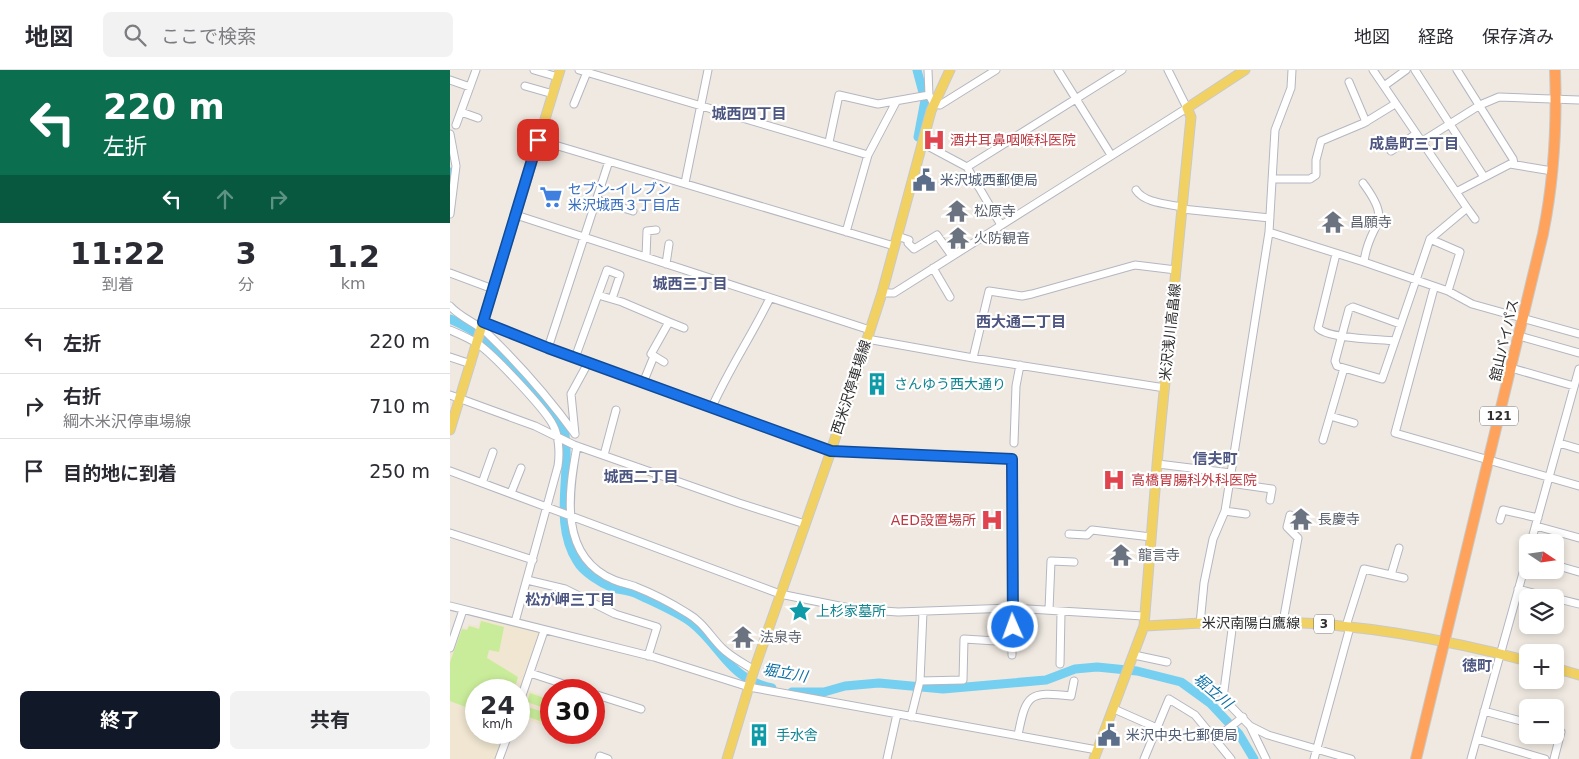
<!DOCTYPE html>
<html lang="ja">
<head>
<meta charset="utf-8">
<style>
	:root { --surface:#fff; --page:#f2f2f3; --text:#2b2b33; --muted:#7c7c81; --line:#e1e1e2; --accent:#111827 }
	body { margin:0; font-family:"DejaVu Sans","Noto Sans JP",sans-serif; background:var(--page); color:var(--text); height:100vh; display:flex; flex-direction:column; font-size:19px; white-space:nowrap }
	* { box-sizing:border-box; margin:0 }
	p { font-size:16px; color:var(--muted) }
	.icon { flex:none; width:28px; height:28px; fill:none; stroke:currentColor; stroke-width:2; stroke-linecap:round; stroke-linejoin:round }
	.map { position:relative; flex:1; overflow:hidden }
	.sheet { display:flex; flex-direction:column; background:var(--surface); width:450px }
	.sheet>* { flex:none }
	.hud { background:#0b6e4f; color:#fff; overflow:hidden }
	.needle { width:32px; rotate:103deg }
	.tools { position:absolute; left:1069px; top:464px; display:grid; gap:10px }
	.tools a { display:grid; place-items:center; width:45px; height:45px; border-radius:8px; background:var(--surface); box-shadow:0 2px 8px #0003; font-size:25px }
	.speed { position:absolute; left:15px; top:609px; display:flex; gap:10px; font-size:25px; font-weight:700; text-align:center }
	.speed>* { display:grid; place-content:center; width:65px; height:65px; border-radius:50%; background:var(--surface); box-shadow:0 2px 8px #0003; line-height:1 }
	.speed small { font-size:12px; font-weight:400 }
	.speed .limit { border:8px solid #d22; background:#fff; color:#111 }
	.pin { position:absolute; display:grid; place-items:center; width:42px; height:42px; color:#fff; margin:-21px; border-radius:10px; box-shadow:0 2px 8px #0006 }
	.me { position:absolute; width:55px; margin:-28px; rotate:358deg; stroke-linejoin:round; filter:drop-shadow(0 0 4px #0008) }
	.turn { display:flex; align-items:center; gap:18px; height:105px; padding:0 20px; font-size:22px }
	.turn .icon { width:65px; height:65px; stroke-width:2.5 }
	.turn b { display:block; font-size:35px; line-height:42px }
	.lanes { display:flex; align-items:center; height:48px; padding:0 20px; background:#0003; justify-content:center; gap:25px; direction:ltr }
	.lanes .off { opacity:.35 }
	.eta { display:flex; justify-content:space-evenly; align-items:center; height:85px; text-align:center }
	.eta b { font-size:30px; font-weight:700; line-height:35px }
	.button { display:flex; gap:10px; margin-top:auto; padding:10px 20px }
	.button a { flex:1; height:58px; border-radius:8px; background:var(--accent); color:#fff; font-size:20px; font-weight:700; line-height:58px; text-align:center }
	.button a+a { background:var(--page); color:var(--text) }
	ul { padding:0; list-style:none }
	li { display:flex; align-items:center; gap:15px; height:65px; padding:0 20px; border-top:1px solid var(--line) }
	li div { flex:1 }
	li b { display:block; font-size:19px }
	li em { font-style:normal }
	header { display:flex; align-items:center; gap:30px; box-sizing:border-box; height:70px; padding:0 25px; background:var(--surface); border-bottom:1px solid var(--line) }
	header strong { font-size:24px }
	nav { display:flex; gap:28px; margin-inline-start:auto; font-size:18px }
	.search { width:350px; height:45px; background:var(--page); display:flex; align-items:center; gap:12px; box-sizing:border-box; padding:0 18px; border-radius:8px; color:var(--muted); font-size:19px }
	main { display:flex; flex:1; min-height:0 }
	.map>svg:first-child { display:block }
</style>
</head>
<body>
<header>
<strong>地図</strong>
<div class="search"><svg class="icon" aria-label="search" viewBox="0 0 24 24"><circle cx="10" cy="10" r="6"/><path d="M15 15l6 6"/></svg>ここで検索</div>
<nav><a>地図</a><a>経路</a><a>保存済み</a></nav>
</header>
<main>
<section class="sheet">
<div class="hud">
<div class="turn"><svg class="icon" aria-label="left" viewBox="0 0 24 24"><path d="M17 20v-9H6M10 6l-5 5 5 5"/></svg><div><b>220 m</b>左折</div></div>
<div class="lanes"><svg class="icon" aria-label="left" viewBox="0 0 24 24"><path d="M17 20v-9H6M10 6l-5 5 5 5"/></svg><svg class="icon off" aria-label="ahead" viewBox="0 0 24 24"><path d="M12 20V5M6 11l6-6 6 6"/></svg><svg class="icon off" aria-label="right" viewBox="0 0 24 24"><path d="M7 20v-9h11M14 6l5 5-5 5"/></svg></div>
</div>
<div class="eta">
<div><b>11:22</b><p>到着</p></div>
<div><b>3</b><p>分</p></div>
<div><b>1.2</b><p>km</p></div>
</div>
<ul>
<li><svg class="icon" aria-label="left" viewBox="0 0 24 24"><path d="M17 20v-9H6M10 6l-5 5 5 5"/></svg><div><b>左折</b></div><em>220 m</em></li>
<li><svg class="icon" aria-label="right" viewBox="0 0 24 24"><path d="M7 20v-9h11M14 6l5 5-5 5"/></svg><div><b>右折</b><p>綱木米沢停車場線</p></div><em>710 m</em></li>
<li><svg class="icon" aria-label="arrive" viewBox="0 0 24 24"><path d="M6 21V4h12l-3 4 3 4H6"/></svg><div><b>目的地に到着</b></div><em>250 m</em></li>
</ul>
<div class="button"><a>終了</a><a>共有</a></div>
</section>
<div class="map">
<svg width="1129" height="689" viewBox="0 0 1129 689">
	<rect width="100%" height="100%" fill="#efe9e1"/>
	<path fill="#f0e6d1" d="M31 547 89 562 69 621 26 620V662L55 663 45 689H0V586L10 557 17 558 18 554 28 556Z
		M78 620 101 628V636L94 656 69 647Z"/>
	<path fill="#c9ec9a" d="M31 551 54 557 49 582 39 580 37 588 68 607 64 620H26V641L0 631V592L12 559 17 560 19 556 29 559Z
		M80 623 100 630 97 639 77 632Z
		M75 636 96 643 93 652 72 645Z"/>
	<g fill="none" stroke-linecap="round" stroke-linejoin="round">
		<path stroke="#75cff0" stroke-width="9" d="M467 0 475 30 468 67
			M0 102V109
			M0 249C12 254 26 262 36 270 54 286 112 343 115 365 121 407 103 453 127 491 133 502 151 513 163 518 170 520 178 520 185 523 201 531 228 542 242 553 272 577 279 609 322 618
			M342 622H374L395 616 429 613 493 619 596 610 625 599 647 597 687 601 731 612 760 633 789 664 804 689"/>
		<defs>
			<path id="minor" d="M84 0 108 7
				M129 0 418 85
				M478 0 479 25 484 34 490 35 546 0
				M608 0 661 85
				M965 0 1034 107
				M1007 0 1063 89 1064 94
				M0 10 20 17
				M899 12 916 52
				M75 16 103 24
				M934 16 956 0
				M124 34 137 2
				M11 42 28 48
				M6 55 26 0
				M0 64 6 96 0 144
				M88 70 444 176
				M379 72 389 25 428 34 479 25
				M971 72 1030 35 1049 27 1129 30
				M472 73 517 97 551 155
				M937 74 941 81 966 64
				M517 97 672 0
				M822 109H860L866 105V90L871 71 914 53 945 34
				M235 113 258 0
				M913 113C945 156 919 150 914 192L998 221 1022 234 1129 264
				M686 120C694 133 718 134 732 137
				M1006 122 1060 94 1102 101
				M147 130 183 141
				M1017 138 1025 149
				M732 139 820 148
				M66 145 420 260
				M396 162 418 85 446 32
				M819 162 914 192
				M447 166 459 170 458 173 464 179 487 165 502 186
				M980 169 1010 182 998 221
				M886 184 868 258C878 269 929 269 945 271
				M196 187 197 161 206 160
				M216 194 219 174
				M483 198 500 227
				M0 203 43 219
				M984 218 945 363 1129 416
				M432 223H444L737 38 718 0
				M148 225 172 232 219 252 201 284 214 292
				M0 236C11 248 25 252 37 263 69 294 99 328 125 364
				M33 252 98 278 381 381 562 389V585
				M219 252 234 258
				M0 260C9 264 19 268 28 274 43 284 95 339 103 355 109 366 110 383 108 396L65 552
				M1069 266 1129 283
				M417 269 523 288 715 318
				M98 278 159 91
				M0 287 21 294
				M125 288 157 200 170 205 162 229
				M523 288 539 221 572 226 582 224 685 195 726 200
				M894 298 932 309 980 169 1017 138 923 0
				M1061 298 1124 316
				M193 313 204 286
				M0 325 85 356 124 375 289 433 355 454
				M262 337C279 299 302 265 320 228
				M880 346 904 353
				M125 364 121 324 138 293
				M873 370 894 298 887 296 885 291 899 239 903 237 950 254
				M564 373 566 316 570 295
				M1109 373 1129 379
				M127 376C118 424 109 487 164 510 171 513 179 514 186 517 204 524 221 533 237 543 253 552 260 566 272 578 281 587 293 593 304 600
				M154 385 166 340
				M708 394 781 403
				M0 401 330 524 404 539 448 542 562 538 693 546
				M32 413 43 382
				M780 413 822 419 820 430
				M61 423 71 398
				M775 441 796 444
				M1050 450 1053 440 1088 448
				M1086 456 1129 468
				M0 463 83 490
				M619 464 637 465 642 460 701 467
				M1081 472 1129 299
				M1105 495 1129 502
				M941 505 949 478
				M77 510 115 519 165 544 207 557 198 586
				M1068 519 1102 528
				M1105 528 1129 534
				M0 536 204 587 299 617 647 680
				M599 540 601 491 624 492
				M783 552 773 628 800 656 816 689
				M833 552 848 468 837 457 840 445
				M750 554 754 513 763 469 775 441 819 162 825 60 841 18 842 0
				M896 556 914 499 954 508
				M0 578 13 540
				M684 585 717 592
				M610 594 611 543
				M80 603 132 620
				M470 611 513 610 514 569 562 572
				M144 624 191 639
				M69 634 94 561
				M664 639 707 658
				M1034 641 1078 653
				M461 647 470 611 473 542
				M800 656 818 665 901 689
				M568 665C576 624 579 621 621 626L624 611
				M765 669 793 647
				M1027 669 1095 689
				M49 689 59 662
				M149 689 150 686 158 689
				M437 689 447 644
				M694 689 719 629 745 645 781 689
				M864 689 900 557
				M1021 689 1078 485
				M1104 689 1111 662 1105 660"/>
			<path id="major" d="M0 360 110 0
				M694 556C741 554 788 550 835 552 917 555 998 570 1078 591
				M1105 598 1129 605
				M277 689 304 600 381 381 432 223 481 41 500 0
				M644 689 694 556 708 383 741 47 737 38 795 0"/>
			<path id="highway" d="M966 689 1093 164C1104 110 1107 55 1105 0"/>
		</defs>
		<use href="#minor" stroke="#b4b7c1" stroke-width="9"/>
		<use href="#major" stroke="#c9c9c9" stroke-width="11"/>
		<use href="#highway" stroke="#c9c9c9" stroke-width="12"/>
		<use href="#minor" stroke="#fff" stroke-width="7"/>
		<use href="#major" stroke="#f2d163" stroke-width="9"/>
		<use href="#highway" stroke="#ffa35c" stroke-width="10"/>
	</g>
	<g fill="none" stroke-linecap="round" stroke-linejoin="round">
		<defs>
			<path id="route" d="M88 70 33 252 98 278 381 381 562 389 563 557"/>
		</defs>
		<use href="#route" stroke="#114b97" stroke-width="12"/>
		<use href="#route" stroke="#1a73e8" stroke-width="9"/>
	</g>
	<defs>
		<symbol id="hospital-bare" viewBox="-9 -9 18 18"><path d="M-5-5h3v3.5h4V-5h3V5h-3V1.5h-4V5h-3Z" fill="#e0444e" stroke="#fff" stroke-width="2.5" paint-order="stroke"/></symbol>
		<symbol id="civic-bare" viewBox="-9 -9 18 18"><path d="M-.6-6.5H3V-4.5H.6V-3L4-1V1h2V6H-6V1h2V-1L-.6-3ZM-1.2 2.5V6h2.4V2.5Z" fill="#5c6f8a" stroke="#fff" stroke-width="2.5" paint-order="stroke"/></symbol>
		<symbol id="supermarket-bare" viewBox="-9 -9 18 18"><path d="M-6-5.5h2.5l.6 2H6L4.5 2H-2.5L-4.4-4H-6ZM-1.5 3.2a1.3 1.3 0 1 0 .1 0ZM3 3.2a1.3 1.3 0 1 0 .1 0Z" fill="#3f7fe0" stroke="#fff" stroke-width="2.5" paint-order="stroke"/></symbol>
		<symbol id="temple-bare" viewBox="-9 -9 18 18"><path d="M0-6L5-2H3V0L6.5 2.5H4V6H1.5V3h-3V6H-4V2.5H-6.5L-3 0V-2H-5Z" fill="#6b7280" stroke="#fff" stroke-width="2.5" paint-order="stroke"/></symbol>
		<symbol id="building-bare" viewBox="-9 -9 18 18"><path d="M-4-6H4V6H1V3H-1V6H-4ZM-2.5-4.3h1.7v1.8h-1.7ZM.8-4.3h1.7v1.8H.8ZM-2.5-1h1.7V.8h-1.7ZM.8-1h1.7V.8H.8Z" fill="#0f9aa8" stroke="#fff" stroke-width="2.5" paint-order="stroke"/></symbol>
		<symbol id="sight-bare" viewBox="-9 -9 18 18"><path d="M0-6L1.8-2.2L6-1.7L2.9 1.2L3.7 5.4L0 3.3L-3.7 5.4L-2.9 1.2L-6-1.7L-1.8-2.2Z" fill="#0f9aa8" stroke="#fff" stroke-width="2.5" paint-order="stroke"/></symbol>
	</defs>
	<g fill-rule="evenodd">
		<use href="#hospital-bare" x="468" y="54" width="32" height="32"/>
		<use href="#civic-bare" x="458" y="94" width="32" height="32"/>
		<use href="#supermarket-bare" x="85" y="111" width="32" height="32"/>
		<use href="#temple-bare" x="491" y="125" width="32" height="32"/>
		<use href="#temple-bare" x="867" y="136" width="32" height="32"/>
		<use href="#temple-bare" x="492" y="152" width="32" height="32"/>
		<use href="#building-bare" x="411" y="298" width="32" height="32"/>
		<use href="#hospital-bare" x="648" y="394" width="32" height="32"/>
		<use href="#temple-bare" x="835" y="433" width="32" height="32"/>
		<use href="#hospital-bare" x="526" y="434" width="32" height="32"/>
		<use href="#temple-bare" x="655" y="469" width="32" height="32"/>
		<use href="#sight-bare" x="334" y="525" width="32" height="32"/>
		<use href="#temple-bare" x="277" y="551" width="32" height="32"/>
		<use href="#building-bare" x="293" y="649" width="32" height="32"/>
		<use href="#civic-bare" x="643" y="649" width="32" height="32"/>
	</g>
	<g text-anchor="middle" stroke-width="4.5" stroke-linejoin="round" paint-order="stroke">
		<g fill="#fff" stroke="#6d6d6d" stroke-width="1">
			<rect x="1030" y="336.5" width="38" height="19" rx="4"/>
			<rect x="864" y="544.5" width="20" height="19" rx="4"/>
		</g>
		<g font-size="12" font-weight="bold" fill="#2e2e2e">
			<text x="1049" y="350">121</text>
			<text x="874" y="558">3</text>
		</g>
		<g font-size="14" fill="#be3a42" stroke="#fff" text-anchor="start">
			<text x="500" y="75">酒井耳鼻咽喉科医院</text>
			<text x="681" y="415">高橋胃腸科外科医院</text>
			<text x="526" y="455" text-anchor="end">AED設置場所</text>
		</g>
		<g font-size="14" fill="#4e5e75" stroke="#fff" text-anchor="start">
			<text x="490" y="115">米沢城西郵便局</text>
			<text x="676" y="670">米沢中央七郵便局</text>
		</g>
		<g font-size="14" fill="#366cbe" stroke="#fff" text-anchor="start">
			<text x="118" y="124">セブン-イレブン<tspan x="118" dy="16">米沢城西３丁目店</tspan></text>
		</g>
		<g font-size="14" fill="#5b616d" stroke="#fff" text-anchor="start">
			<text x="524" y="146">松原寺</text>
			<text x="900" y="157">昌願寺</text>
			<text x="524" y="173">火防観音</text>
			<text x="868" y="454">長慶寺</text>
			<text x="688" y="490">龍言寺</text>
			<text x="310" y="572">法泉寺</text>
		</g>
		<g font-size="14" fill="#2e2e2e" stroke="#fff">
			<text transform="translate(720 262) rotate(-84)" y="5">米沢浅川高畠線</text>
			<text transform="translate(1054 270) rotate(-77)" y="5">舘山バイパス</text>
			<text transform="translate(401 317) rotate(-72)" y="5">西米沢停車場線</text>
			<text x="801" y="558">米沢南陽白鷹線</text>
		</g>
		<g font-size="14" fill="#0d838f" stroke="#fff" text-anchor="start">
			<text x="444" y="319">さんゆう西大通り</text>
			<text x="366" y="546">上杉家墓所</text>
			<text x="326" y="670">手水舎</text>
		</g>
		<g font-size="15" font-weight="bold" fill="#4d5680" stroke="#fff">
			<text x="299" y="49">城西四丁目</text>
			<text x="964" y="79">成島町三丁目</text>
			<text x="240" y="219">城西三丁目</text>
			<text x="571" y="257">西大通二丁目</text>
			<text x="765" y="394">信夫町</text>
			<text x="191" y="412">城西二丁目</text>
			<text x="120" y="535">松が岬三丁目</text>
			<text x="1027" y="601">徳町</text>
		</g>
		<g font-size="15" font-style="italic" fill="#0d6fa3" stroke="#fff">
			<text transform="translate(335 603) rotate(10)" y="5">堀立川</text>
			<text transform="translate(763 621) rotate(40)" y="5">堀立川</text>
		</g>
	</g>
</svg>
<div class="tools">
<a><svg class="needle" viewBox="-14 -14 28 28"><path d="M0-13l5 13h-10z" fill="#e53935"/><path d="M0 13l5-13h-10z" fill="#7c7c81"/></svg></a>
<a><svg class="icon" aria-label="layers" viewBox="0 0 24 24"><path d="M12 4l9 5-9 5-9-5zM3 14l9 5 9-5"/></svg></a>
<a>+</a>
<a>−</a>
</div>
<div class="speed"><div>24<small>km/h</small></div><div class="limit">30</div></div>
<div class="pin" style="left:88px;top:70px;background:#d93025"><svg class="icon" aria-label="arrive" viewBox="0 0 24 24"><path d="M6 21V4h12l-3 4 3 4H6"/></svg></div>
<svg class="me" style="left:563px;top:557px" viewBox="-20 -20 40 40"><circle r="17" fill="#1a73e8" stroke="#fff" stroke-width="3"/><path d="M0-11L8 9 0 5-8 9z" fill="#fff"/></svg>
</div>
</main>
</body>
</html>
